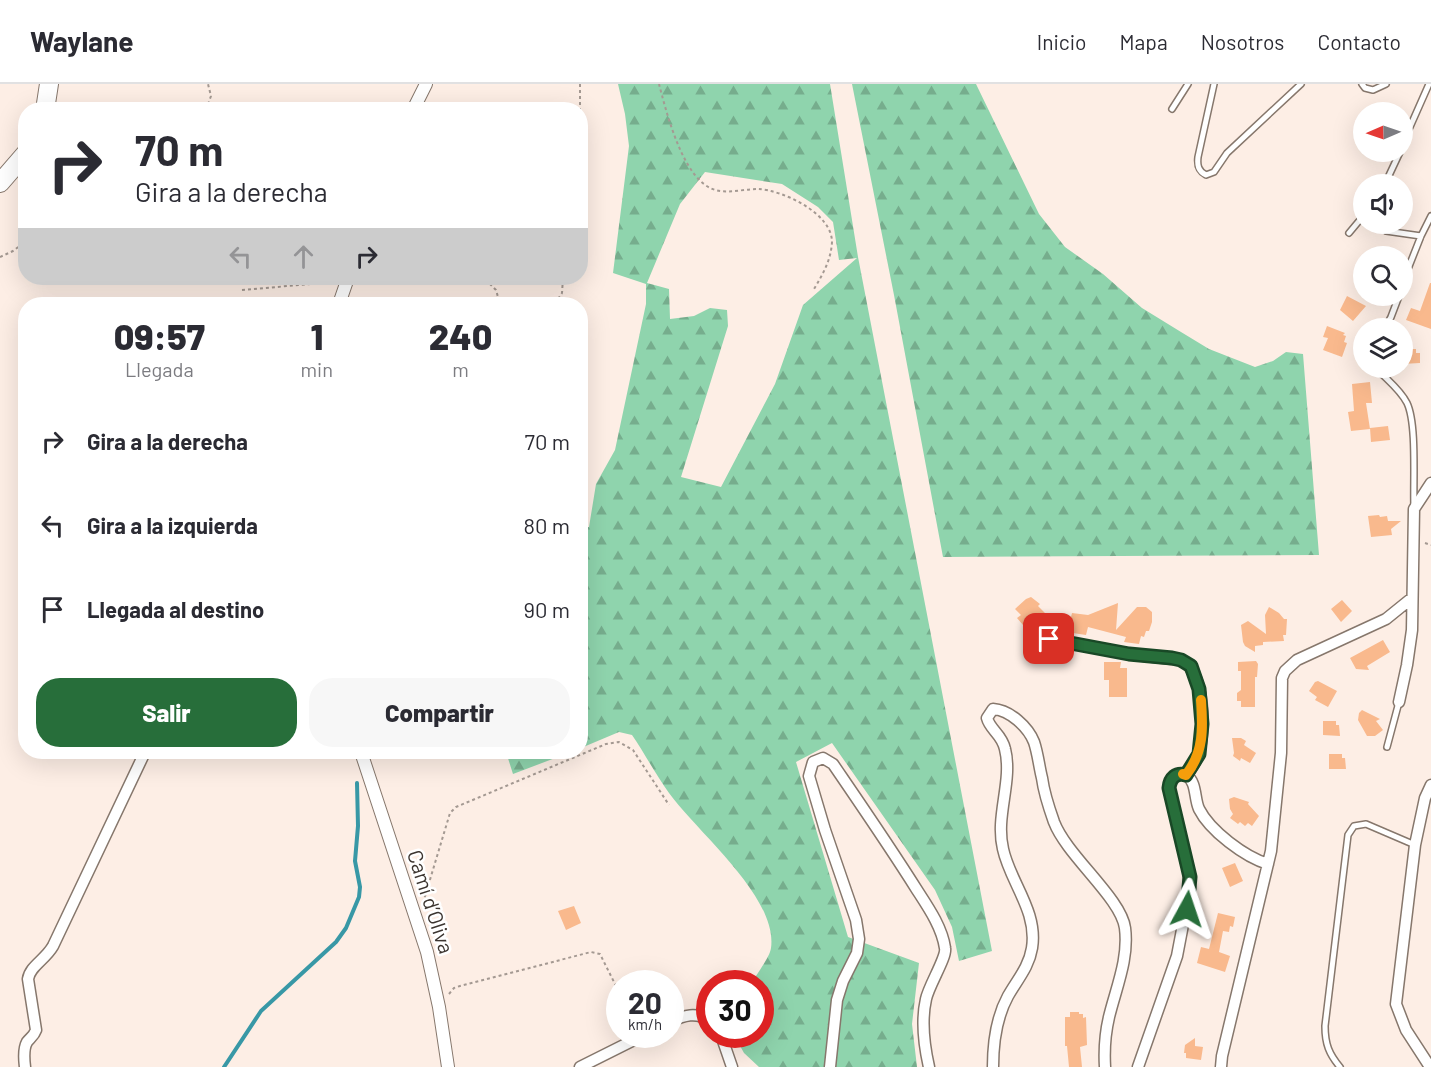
<!DOCTYPE html>
<html lang="es">
<head>
<meta charset="utf-8">
<style>
	:root { --surface:#fff; --page:#f7f7f7; --text:#2b2b33; --muted:#7c7c81; --line:#e1e1e2; --accent:#276e3a }
	body { margin:0; font-family:Barlow,sans-serif; background:var(--page); color:var(--text); height:100vh; display:flex; flex-direction:column; font-size:22px; white-space:nowrap }
	* { box-sizing:border-box; margin:0 }
	p { font-size:20px; color:var(--muted) }
	.icon { flex:none; width:33px; height:33px; fill:none; stroke:currentColor; stroke-width:2; stroke-linecap:round; stroke-linejoin:round }
	.map { position:relative; flex:1; overflow:hidden }
	.panel { position:absolute; left:18px; top:213px; width:570px; height:462px; display:flex; flex-direction:column; background:var(--surface); border-radius:24px; box-shadow:0 6px 24px #0002 }
	.panel>* { flex:none }
	.guide { position:absolute; left:18px; top:18px; width:570px; height:183px; border-radius:24px; box-shadow:0 6px 24px #0002; background:#fff; color:var(--text); overflow:hidden }
	.needle { width:39px; rotate:268deg }
	.buttons { position:absolute; left:1353px; top:18px; display:grid; gap:12px }
	.buttons a { display:grid; place-items:center; width:60px; height:60px; border-radius:50%; background:var(--surface); box-shadow:0 6px 24px #0002; font-size:30px }
	.speed { position:absolute; left:606px; top:886px; display:flex; gap:12px; font-size:30px; font-weight:700; text-align:center }
	.speed>* { display:grid; place-content:center; width:78px; height:78px; border-radius:50%; background:var(--surface); box-shadow:0 6px 24px #0002; line-height:1 }
	.speed small { font-size:15px; font-weight:400 }
	.speed .limit { border:9px solid #d22; background:#fff; color:#111 }
	.pin { position:absolute; display:grid; place-items:center; width:51px; height:51px; color:#fff; margin:-26px; border-radius:12px; box-shadow:0 3px 9px #0006 }
	.me { position:absolute; width:66px; margin:-33px; rotate:5deg; stroke-linejoin:round; filter:drop-shadow(0 0 4px #0008) }
	.turn { display:flex; align-items:center; gap:21px; height:126px; padding:0 18px; font-size:27px }
	.turn .icon { width:78px; height:78px; stroke-width:2.5 }
	.turn b { display:block; font-size:42px; line-height:51px }
	.lanes { display:flex; align-items:center; height:57px; padding:0 18px; background:#0003; justify-content:center; gap:30px; direction:ltr }
	.lanes .off { opacity:.35 }
	.eta { display:flex; justify-content:space-evenly; align-items:center; height:102px; text-align:center }
	.eta b { font-size:36px; font-weight:800; line-height:42px }
	.cta { display:flex; gap:12px; margin-top:auto; padding:12px 18px }
	.cta a { flex:1; height:69px; border-radius:24px; background:var(--accent); color:#fff; font-size:24px; font-weight:800; line-height:69px; text-align:center }
	.cta a+a { background:var(--page); color:var(--text) }
	ul { padding:0; list-style:none }
	li { display:flex; align-items:center; gap:18px; height:84px; padding:0 18px }
	li div { flex:1 }
	li b { display:block; font-size:22px }
	li em { font-style:normal }
	header { display:flex; align-items:center; gap:36px; box-sizing:border-box; height:84px; padding:0 30px; background:var(--surface); border-bottom:2px solid var(--line) }
	header strong { font-size:28px }
	nav { display:flex; gap:33px; margin-inline-start:auto; font-size:21px }
	.map>svg:first-child { display:block }
</style>
</head>
<body>
<header>
<strong>Waylane</strong>
<nav><a>Inicio</a><a>Mapa</a><a>Nosotros</a><a>Contacto</a></nav>
</header>
<div class="map">
<svg width="1431" height="983" viewBox="0 0 1431 983">
	<defs>
		<pattern id="forest-firs" width="22" height="20" patternUnits="userSpaceOnUse" patternTransform="scale(1.5)"><rect width="22" height="20" fill="#8fd4ad"/><path d="M5 1l3.5 6h-7zM16 11l3.5 6h-7z" fill="#76ad8d"/></pattern>
	</defs>
	<rect width="100%" height="100%" fill="#fdeee5"/>
	<path fill="url(#forest-firs)" fill-rule="evenodd" d="M618 0H830L858 173 992 867 959 877 952 843 935 806 832 659 796 678 848 853 919 879 912 940 917 983H759L744 969 734 951H760V900H751C756 891 770 873 771 864 778 813 697 748 669 709 656 691 645 670 632 651L619 648 581 664V444L589 443 596 400 615 366 646 220V200L613 189 629 62 625 30ZM705 88 782 100 818 123 833 138 839 176 857 174 803 221 775 300 721 403 681 393 728 242 727 226 710 224 694 232 670 235 669 205 647 199 680 120Z
		M852 0H976L1039 130 1065 163 1103 190 1142 224 1181 248 1209 265 1255 283 1273 277 1286 268 1303 270 1319 471 943 473 894 211Z
		M506 668H571L513 690Z"/>
	<g fill="none" stroke-linecap="round" stroke-linejoin="round">
		<path stroke="#3898a6" stroke-width="4" d="M224 983 261 927 336 858 346 844 359 813 360 803 355 777 358 742 357 699"/>
	</g>
	<path fill="#f9b98d" d="M1430 199H1431V245L1406 236 1411 224 1420 227Z
		M1347 212 1366 222 1353 237 1340 226Z
		M1327 242 1345 249 1343 251 1346 252 1344 258 1347 259 1342 273 1323 266 1328 254 1323 253Z
		M1402 265H1416V269H1420V279L1402 280Z
		M1370 298 1372 319H1366L1370 345 1351 347 1348 328 1354 327 1352 300Z
		M1388 342 1390 356 1371 358 1370 344Z
		M1379 431 1380 433 1387 432 1388 437H1401L1391 445 1392 451 1371 453 1368 432Z
		M1031 513 1040 520 1038 522 1047 531 1029 548 1017 534 1021 531 1015 525 1026 515Z
		M1342 516 1352 527 1341 538 1331 525Z
		M1118 519 1116 546 1137 523H1146L1152 528V538L1149 547H1146L1144 553 1141 552 1139 560 1124 558 1126 553 1088 543 1086 551 1066 548 1067 543 1064 542 1066 532 1071 533 1072 529 1088 531Z
		M1269 523 1279 529 1284 535H1287L1286 551H1283L1284 557 1263 558V561L1255 562V568L1245 562 1243 558 1241 541 1248 537 1266 550 1265 531Z
		M1383 556 1390 568 1367 582 1369 586 1356 585 1350 574Z
		M1256 577 1258 580 1257 593H1255V623H1241V617H1237V609L1241 606V587H1238V578Z
		M1104 578H1121L1120 584H1127V613H1109V596H1104Z
		M1318 597 1337 607 1328 623 1315 616 1317 613 1309 607 1315 598Z
		M1362 626 1380 635 1376 637 1383 646 1375 652H1367L1358 636 1359 629Z
		M1323 637H1336V641H1339L1340 652 1323 651Z
		M1232 654H1241L1246 657 1244 661 1256 669 1250 679 1241 674 1240 677 1233 672 1234 669Z
		M1329 670H1342V674H1345L1346 685H1329Z
		M1234 713 1249 718 1248 720 1259 732 1252 742 1248 739 1245 742 1240 738 1238 740 1230 734 1233 730 1230 725 1229 715Z
		M1235 779 1243 797 1230 803 1222 784Z
		M574 822 581 839 566 846 558 827Z
		M1218 829 1235 833 1233 843 1230 842 1229 848 1223 847 1219 868 1230 872 1225 888 1197 879 1201 863 1209 865Z
		M1070 928H1079V930H1083V934L1086 933 1087 961 1080 963 1082 983H1069L1067 962H1065V933H1070Z
		M1195 954V962L1203 963 1201 976 1186 974V969H1184L1185 961Z"/>
	<g fill="none" stroke-linecap="round" stroke-linejoin="round">
		<defs>
			<path id="service" d="M1214 0 1198 73C1197 81 1198 87 1206 91L1214 88 1227 69 1301 0
				M1362 0 1365 4 1373 6 1386 0
				M1172 25 1188 0
				M1402 61 1429 0
				M1385 100 1400 68
				M1378 140 1386 147 1421 152
				M1349 149 1364 131
				M1402 200 1421 152 1431 132
				M1385 244 1391 233 1399 212
				M1376 284C1386 295 1400 305 1407 319 1417 340 1413 397 1414 423
				M1387 663 1399 618
				M1340 983C1329 970 1325 960 1325 942L1348 751 1354 742 1366 740 1415 761"/>
			<path id="minor" d="M1049 555 1129 570 1181 576C1205 587 1206 648 1198 671 1196 679 1191 685 1186 691 1176 688 1170 694 1169 704L1188 783 1190 804 1177 872 1138 983
				M1399 618 1407 581 1412 546 1414 425 1431 399
				M1186 691C1197 698 1194 714 1199 725 1210 747 1245 773 1268 780
				M670 938C685 931 695 928 710 936
				M721 951 732 983
				M25 983C24 975 23 965 27 958 30 954 34 952 36 946L28 895C30 882 45 876 53 862L145 668
				M580 983 644 951
				M830 983 837 916 843 897 857 869 859 855 856 836 825 746 809 692 813 678 823 674 833 680C861 721 890 763 917 806 928 823 942 843 945 864 947 873 929 901 926 915 921 937 924 961 929 983
				M993 983C993 959 996 934 1008 912 1017 896 1029 883 1032 864 1038 827 1010 798 1003 765 995 732 1013 697 1005 665 1002 650 990 646 987 634L993 625C1010 626 1028 643 1034 658 1038 670 1039 682 1042 694 1044 709 1049 724 1054 738 1067 772 1121 814 1125 844 1129 875 1116 904 1109 933 1105 950 1104 966 1105 983
				M1221 983 1222 972 1271 767 1281 669 1282 594 1285 587 1297 576 1386 535 1412 514
				M1430 983 1406 946 1396 920 1415 761 1425 714 1431 701"/>
			<path id="tertiary" d="M413 26 426 0
				M339 220 348 194
				M361 668 427 868 439 923 448 983"/>
			<path id="motorway" d="M45 26 49 0
				M0 99 26 69"/>
		</defs>
		<use href="#service" stroke="#86776c" stroke-width="8"/>
		<use href="#minor" stroke="#86776c" stroke-width="13"/>
		<use href="#tertiary" stroke="#86776c" stroke-width="14"/>
		<use href="#motorway" stroke="#86776c" stroke-width="20"/>
		<path stroke="#a49992" stroke-width="2" stroke-dasharray="3 3" stroke-linecap="butt" d="M580 0V66
			M659 0C666 27 680 82 704 100 720 113 739 105 758 105 782 106 832 129 832 158 831 176 823 190 814 205
			M206 26 211 12 208 0
			M0 173 13 167 26 157
			M358 197 489 199 496 206 500 220
			M242 206 334 198
			M555 220 562 209 563 194
			M1425 459 1431 461
			M423 819 450 729 456 723 606 660 619 658 633 666 669 721
			M449 910 454 904 460 902 591 868 600 870 620 910"/>
		<use href="#service" stroke="#fff" stroke-width="5"/>
		<use href="#minor" stroke="#fff" stroke-width="10"/>
		<use href="#tertiary" stroke="#fff" stroke-width="12"/>
		<use href="#motorway" stroke="#fff" stroke-width="18"/>
	</g>
	<g fill="none" stroke-linecap="round" stroke-linejoin="round">
		<defs>
			<path id="route" d="M1049 555 1129 570 1172 574 1181 576 1191 582 1199 605 1202 640 1199 670 1186 691C1176 688 1170 694 1169 704L1190 793 1187 825"/>
		</defs>
		<use href="#route" stroke="#194826" stroke-width="15"/>
		<use href="#route" stroke="#276e3a" stroke-width="10"/>
		<path stroke="#f59e0b" stroke-width="10" d="M1183 690 1186 691C1204 668 1203 644 1201 616"/>
	</g>
	<g text-anchor="middle" stroke-width="5" stroke-linejoin="round" paint-order="stroke">
		<g font-size="21" fill="#3c3530" stroke="#fff">
			<text transform="translate(430 818) rotate(72)" y="7">Camí d’Oliva</text>
		</g>
	</g>
</svg>
<div class="buttons">
<a><svg class="needle" viewBox="-14 -14 28 28"><path d="M0-13l5 13h-10z" fill="#e53935"/><path d="M0 13l5-13h-10z" fill="#7c7c81"/></svg></a>
<a><svg class="icon" aria-label="sound" viewBox="0 0 24 24"><path d="M4 9h4l5-4v14l-5-4H4zM17 9q2 3 0 6"/></svg></a>
<a><svg class="icon" aria-label="search" viewBox="0 0 24 24"><circle cx="10" cy="10" r="6"/><path d="M15 15l6 6"/></svg></a>
<a><svg class="icon" aria-label="layers" viewBox="0 0 24 24"><path d="M12 4l9 5-9 5-9-5zM3 14l9 5 9-5"/></svg></a>
</div>
<div class="speed"><div>20<small>km/h</small></div><div class="limit">30</div></div>
<div class="pin" style="left:1049px;top:555px;background:#d93025"><svg class="icon" aria-label="arrive" viewBox="0 0 24 24"><path d="M6 21V4h12l-3 4 3 4H6"/></svg></div>
<svg class="me" style="left:1187px;top:825px" viewBox="-20 -20 40 40"><path d="M0-17L14 15 0 8-14 15z" fill="#276e3a" stroke="#fff" stroke-width="4"/></svg>
<div class="guide">
<div class="turn"><svg class="icon" aria-label="right" viewBox="0 0 24 24"><path d="M7 20v-9h11M14 6l5 5-5 5"/></svg><div><b>70 m</b>Gira a la derecha</div></div>
<div class="lanes"><svg class="icon off" aria-label="left" viewBox="0 0 24 24"><path d="M17 20v-9H6M10 6l-5 5 5 5"/></svg><svg class="icon off" aria-label="ahead" viewBox="0 0 24 24"><path d="M12 20V5M6 11l6-6 6 6"/></svg><svg class="icon" aria-label="right" viewBox="0 0 24 24"><path d="M7 20v-9h11M14 6l5 5-5 5"/></svg></div>
</div>
<section class="panel">
<div class="eta">
<div><b>09:57</b><p>Llegada</p></div>
<div><b>1</b><p>min</p></div>
<div><b>240</b><p>m</p></div>
</div>
<ul>
<li><svg class="icon" aria-label="right" viewBox="0 0 24 24"><path d="M7 20v-9h11M14 6l5 5-5 5"/></svg><div><b>Gira a la derecha</b></div><em>70 m</em></li>
<li><svg class="icon" aria-label="left" viewBox="0 0 24 24"><path d="M17 20v-9H6M10 6l-5 5 5 5"/></svg><div><b>Gira a la izquierda</b></div><em>80 m</em></li>
<li><svg class="icon" aria-label="arrive" viewBox="0 0 24 24"><path d="M6 21V4h12l-3 4 3 4H6"/></svg><div><b>Llegada al destino</b></div><em>90 m</em></li>
</ul>
<div class="cta"><a>Salir</a><a>Compartir</a></div>
</section>
</div>
</body>
</html>
